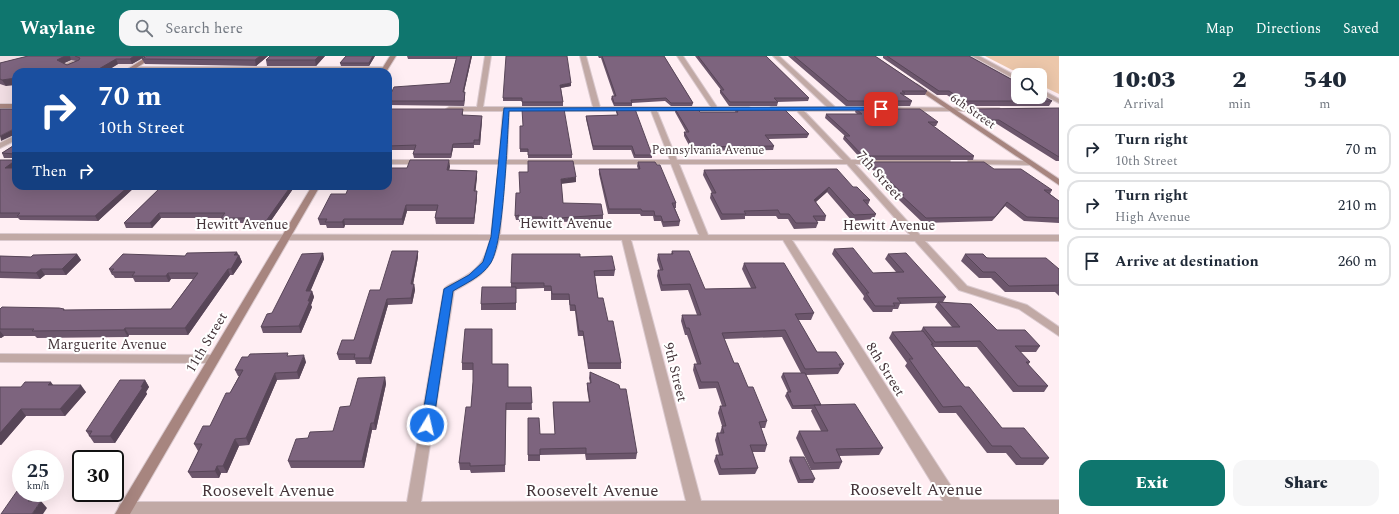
<!DOCTYPE html>
<html lang="en">
<head>
<meta charset="utf-8">
<style>
	:root { --surface:#fff; --page:#f6f6f7; --text:#1f2937; --muted:#747a83; --line:#e0e1e3; --accent:#0f766e }
	body { margin:0; font-family:Spectral,serif; background:var(--page); color:var(--text); height:100vh; display:flex; flex-direction:column; font-size:15px; white-space:nowrap }
	* { box-sizing:border-box; margin:0 }
	p { font-size:13px; color:var(--muted) }
	.icon { flex:none; width:22px; height:22px; fill:none; stroke:currentColor; stroke-width:2; stroke-linecap:round; stroke-linejoin:round }
	.map { position:relative; flex:1; overflow:hidden }
	.side { display:flex; flex-direction:column; background:var(--surface); width:340px }
	.side>* { flex:none }
	.banner { position:absolute; left:12px; top:12px; width:380px; height:122px; border-radius:12px; box-shadow:0 4px 16px #0002; background:#1a4fa0; color:#fff; overflow:hidden }
	.tools { position:absolute; left:1011px; top:12px; display:grid; gap:8px }
	.tools a { display:grid; place-items:center; width:36px; height:36px; border-radius:8px; background:var(--surface); box-shadow:0 4px 16px #0002; font-size:20px }
	.speed { position:absolute; left:12px; top:394px; display:flex; gap:8px; font-size:20px; font-weight:700; text-align:center }
	.speed>* { display:grid; place-content:center; width:52px; height:52px; border-radius:50%; background:var(--surface); box-shadow:0 4px 16px #0002; line-height:1 }
	.speed small { font-size:10px; font-weight:400 }
	.speed .limit { border:2px solid #111; border-radius:6px; background:#fff; color:#111 }
	.pin { position:absolute; display:grid; place-items:center; width:34px; height:34px; color:#fff; margin:-17px; border-radius:8px; box-shadow:0 2px 6px #0006 }
	.me { position:absolute; width:44px; margin:-22px; rotate:9deg; stroke-linejoin:round; filter:drop-shadow(0 0 3px #0008) }
	.turn { display:flex; align-items:center; gap:14px; height:84px; padding:0 20px; font-size:18px }
	.turn .icon { width:52px; height:52px; stroke-width:2.5 }
	.turn b { display:block; font-size:28px; line-height:34px }
	.then { display:flex; align-items:center; height:38px; padding:0 20px; background:#0003; gap:8px; font-size:15px }
	.eta { display:flex; justify-content:space-evenly; align-items:center; height:68px; text-align:center }
	.eta b { font-size:24px; font-weight:800; line-height:28px }
	.primary-button { display:flex; gap:8px; margin-top:auto; padding:8px 20px }
	.primary-button a { flex:1; height:46px; border-radius:12px; background:var(--accent); color:#fff; font-size:16px; font-weight:800; line-height:46px; text-align:center }
	.primary-button a+a { background:var(--page); color:var(--text) }
	ul { padding:0; list-style:none }
	li { display:flex; align-items:center; gap:12px; height:50px; margin:0 8px 6px; padding:0 12px; border:2px solid var(--line); border-radius:12px }
	li div { flex:1 }
	li b { display:block; font-size:15px }
	li em { font-style:normal }
	header { display:flex; align-items:center; gap:24px; box-sizing:border-box; height:56px; padding:0 20px; background:var(--accent); color:#fff }
	header strong { font-size:19px }
	nav { display:flex; gap:22px; margin-inline-start:auto; font-size:14px }
	.search { width:280px; height:36px; background:var(--page); display:flex; align-items:center; gap:10px; box-sizing:border-box; padding:0 14px; border-radius:12px; color:var(--muted); font-size:15px }
	main { display:flex; flex:1; min-height:0 }
	.map>svg:first-child { display:block }
</style>
</head>
<body>
<header>
<strong>Waylane</strong>
<div class="search"><svg class="icon" aria-label="search" viewBox="0 0 24 24"><circle cx="10" cy="10" r="6"/><path d="M15 15l6 6"/></svg>Search here</div>
<nav><a>Map</a><a>Directions</a><a>Saved</a></nav>
</header>
<main>
<div class="map">
<svg width="1059" height="458" viewBox="0 0 1059 458">
	<rect width="100%" height="100%" fill="#ffeef3"/>
	<path fill="#f2dee4" d="M0 0H152L126 16H16V50H0Z"/>
	<path fill="#ecc7aa" d="M985 0H1059V38L1040 29V19H1022Z"/>
	<g fill="none" stroke-linecap="round" stroke-linejoin="round">
		<defs>
			<path id="street" d="M485 0H491L483 51H593L580 0H586L600 51H711L677 0H683L717 51H749L752 53 749 55H657L677 104H843L797 55H771L768 53 771 51H827L773 0H779L835 51 999 52 1000 53 997 55H804L851 104H950V108H855L920 179H1059V185H925L967 230 1027 249 1059 271V280L1019 253 959 234 915 185 792 184 960 444H1059V458H120L118 453 120 448 125 446H407L444 233C447 229 453 227 457 225 478 214 484 207 490 184H0V178L491 179 499 108H388V104H499L503 55H449L446 53 449 51H477ZM509 55H651L670 104H507ZM506 108H671L699 179H500ZM679 108H847L910 179H708ZM499 184H622L686 445 421 446 454 235C480 221 492 215 499 184ZM631 184H783L943 445H701Z
				M972 0H979L1018 21V25Z
				M72 5 81 8 70 13 61 10Z
				M131 11H385L388 13 385 15 129 14 128 13Z
				M1040 33 1059 43V47L1040 37Z
				M16 79V84L0 92V87Z
				M968 104 1029 105 1033 107 1029 109 971 108H968Z
				M0 298 213 299 217 300 219 303 217 306 213 307 0 306Z"/>
			<path id="secondary" d="M148 0H155L130 16H123Z
				M390 0H396L386 16H380Z
				M913 28H917L1059 123V129L913 30Z
				M0 48H16V52H0Z
				M312 130H320L130 458H115Z"/>
		</defs>
		<use href="#street" stroke="#dac9ce" stroke-width="2"/>
		<use href="#secondary" stroke="#dac9ce" stroke-width="2"/>
		<use href="#street" fill="#c1a9a5" fill-rule="evenodd"/>
		<use href="#secondary" fill="#a7857f" fill-rule="evenodd"/>
	</g>
	<path fill="#6c566c" fill-rule="evenodd" d="M28 0H146L132 8H118L105 16H16L6 30 0 28V7ZM71 4 76 5 67 9 64 7Z
		M268 0 256 10 145 8 142 3Z
		M270 0H325L316 10H267L266 4Z
		M346 0H375L369 10H341L340 7Z
		M407 0H472L464 36H465V40L464 50 388 49V44L450 27 456 3H408Z
		M598 0H664L693 47 692 50H671L665 45 632 47V50H614L611 43 612 40H614L601 2H599Z
		M695 0H766L809 42 808 45 777 46H778L777 50H729L720 37V34H721Z
		M788 0H875L927 35 925 39H904V40L912 45 910 50H846Z
		M883 0H969L1052 45 1049 50H963L947 39H937L883 2Z
		M571 27V30L561 32 563 46V50H522V45H503V42Z
		M1059 52V105H1056L997 68H990L974 56 975 53Z
		M388 53 463 56V59L482 64 480 89H474V92H453L451 102H414L413 98 415 94H388Z
		M616 53 652 99V102H634L631 94H593L586 63V60L617 59 616 56Z
		M675 53 700 56H735L736 53 809 78 807 82 768 83 774 90 773 94 692 95 684 80V76H686L675 56Z
		M856 53 938 66 936 70H933L974 100 973 104H862L843 83 844 80H845L825 62 826 58H857L855 56Z
		M520 70 572 99V102H528V96H520Z
		M16 88V110L14 112 136 130 98 165 20 164 18 162H0V104H14V102H4L2 97Z
		M638 106 657 109 676 147V152H675L680 165 679 170 663 171 661 165H654L653 160H641L640 158H608L599 118V113H638L637 110Z
		M870 106 994 113 1052 134 1050 138 1059 145V167L1024 165 1005 150 992 165 923 167 899 144 900 142 869 110Z
		M450 110 449 114 477 115V121L475 135H477V141L474 168H436L435 162 436 155H407L403 169H345L344 172H327L326 169H320L318 163 346 138Z
		M704 114 853 131 870 144 868 149 876 158 874 163 852 165 827 136 816 146 826 160 825 165H817L818 167 816 172 794 173 788 163H778L776 160H745V163L721 164 710 142 711 137H712L703 119Z
		M576 121V126L561 127 563 147 603 159V164L543 167 542 166H519V164H516L515 160 520 137Z
		M162 130H295L268 169H247L246 167H223L222 162H161L152 172H126L124 167Z
		M834 193 873 217 896 216 885 203 888 198 946 241 943 246 997 274 1040 290 1036 296H1020L1030 306 1028 309 1048 330 1044 336H1013L977 291H933L965 331 1002 372 1049 402 1043 409H1016L1006 397H987L956 357H939L905 310 907 307 889 282 892 276 921 275 923 271H952L935 251 937 247 900 248 898 253H893L892 256H873L863 243 864 240 832 198Z
		M418 195V201L413 228H414L415 234 412 248 388 249 371 308H356L355 304H339L337 298 354 284 380 234Z
		M672 195 705 233 751 232 742 213 744 207 814 257 811 264H798L817 296 844 308 838 318 806 319 821 349 883 392 879 399 839 400 842 406 839 413 811 414 796 382 799 375H821L811 355 812 353H792L785 340 787 336H788L781 321 783 317H801L782 281 724 283 734 307 767 365 765 372H761L767 389 765 396H752L758 412 755 418 719 419 714 405 716 399H719L715 384 717 377H720L722 370 718 357 720 350H722L716 332 699 333 693 314 694 308H697L687 279H685L681 265 682 259H697L688 234 661 235 657 220 658 214H660L657 204 658 198H671Z
		M237 196 238 199H239L242 206 233 219H230L188 279H129L128 281 37 282 35 280H4L1 282H0V253H64L65 254 171 253 193 223H171L169 226H135L133 222H115L113 219H112L109 213 185 200Z
		M323 197 324 203 310 235H312L314 241 311 249 312 251 301 277H263L261 271Z
		M77 198 81 204 66 219H45L40 223 0 222V200L31 201Z
		M965 198 1059 213V240L1055 236H1005L991 222H979L961 205Z
		M580 201 615 214 614 220H595L598 242 608 265 621 307V313H588L583 280H578L575 255H570L569 244H551V235H544V232L516 233V254H481V248L511 231V227Z
		M492 273V308L508 331H531L532 354H506L505 416 471 417 470 414H460L459 407 471 351 473 326V314H462V307Z
		M289 300 306 306 299 323 277 324 249 389 239 390 227 417H221L219 422H192L188 416 198 395 194 388 210 370 230 337 239 320H238L235 314 248 301Z
		M590 316 620 333 637 397 636 403 586 404 585 398 540 399V405H528V362L540 378H555L553 352V346H589L587 333V327H590L589 322Z
		M385 321 386 328 376 374H372L364 412H291L288 405 308 382 333 375 350 350Z
		M145 324 149 331 146 336 147 338 115 387H94L86 375Z
		M53 329 86 336 65 360H26L1 389H0V331H21Z
		M790 401 815 423 813 427H798L789 405Z"/>
	<path fill="#584658" d="M65 0H70L71 4 60 9 57 4Z
		M134 0H146L132 8 130 3Z
		M260 0H268L256 10 255 4Z
		M319 0H325L316 10 315 4Z
		M373 0H375L369 10V7Z
		M471 0H472L463 40V36Z
		M116 3 118 8 105 16H98L97 14Z
		M16 22V29L6 30 2 24Z
		M571 27V30L560 32V29Z
		M465 36V40L464 50V45Z
		M482 60V64L480 89 479 84Z
		M14 73 16 78 1 85 0 80Z
		M453 88V92L451 102V98Z
		M16 104V110L7 116 5 112Z
		M449 104 450 110 448 120 447 114Z
		M477 115V121L475 141 474 135Z
		M576 121V126L561 128V123Z
		M129 130H136L98 165 95 160Z
		M291 130H295L268 169 266 165Z
		M829 131 827 136 812 149 814 144Z
		M477 135V141L474 168V162Z
		M1007 146 1005 150 992 165 995 161Z
		M406 149 407 155 403 169 402 163Z
		M159 157 161 162 152 172 150 167Z
		M344 163 345 169 344 172 342 166Z
		M418 195V201L412 234 411 228Z
		M237 196 239 201V199L242 206 233 219 231 213 234 199Z
		M323 197 324 203 308 241 306 235Z
		M77 198 81 204 66 219 62 213Z
		M41 213 45 219 40 223 36 217Z
		M228 213 230 219 188 279 185 272Z
		M168 217 171 223 169 226 166 220Z
		M414 228 415 234 412 248 411 242Z
		M312 235 314 241 311 249 312 251 301 277 299 270Z
		M387 243 388 249 371 308 369 302Z
		M125 272 129 279 128 281 124 274Z
		M0 275 4 280 1 282 0 281Z
		M304 299 306 306 299 323 297 316Z
		M275 317 277 324 249 389 246 382Z
		M385 321 386 328 376 374 374 367Z
		M145 324 149 331 146 336 147 338 115 387 110 380Z
		M51 326 56 333 48 329Z
		M81 329 86 336 65 360 60 353Z
		M21 353 26 360 1 389 0 388V377Z
		M371 367 372 374 364 412 362 405Z
		M235 383 239 390 227 417 223 410Z
		M217 410 221 417 219 422 215 415Z
		M34 437H37L42 442 35 452 28 445Z
		M41 445 47 452 43 458H32Z"/>
	<path fill="#7d647e" stroke="#584658" d="M28 0H65L57 4 67 9 79 4 80 2 75 0H134L130 3H116L97 14H78L72 16H16V22L2 24 0 23V7Z
		M147 0H260L255 4 142 3Z
		M270 0H319L315 4H266Z
		M346 0H373L369 7H340Z
		M457 0H471L463 36H465L464 45H388V44L394 31 450 27Z
		M506 0H567L571 27 560 29 563 46H522V42H503Z
		M602 0H664L693 47H671L666 42 631 44 632 47H614L612 40H616Z
		M698 0H766L809 42H774L778 46H730L720 34H724Z
		M794 0H875L927 35H902L905 37H900L912 45H848Z
		M887 0H969L1018 27V41H1040V39L1052 45H965L949 35H939Z
		M174 13H309L306 16H169Z
		M335 13H364L362 16H332Z
		M1059 52V101L999 64H992L975 53Z
		M0 53H16V81H14V73L0 80Z
		M388 53H463L462 59 482 60 479 84H474V87L453 88 451 98H413L416 89 388 90Z
		M522 53H564L572 99H528V93H520V70H523Z
		M616 53H635L652 99H635L632 90H593L586 60 618 59Z
		M675 53H697L700 56H738L736 53H784L809 78 765 79 774 90 693 91 684 76H689Z
		M856 53H920L938 66H928L974 100H863L844 80H850L826 58H862Z
		M16 88V104L5 112H16V130H129L95 160H17L20 157H0V104H14L15 98 2 97Z
		M410 104H449L447 114 477 115 474 135H477L474 162H435L438 149H406L402 163H344L342 166H325L327 163H318L331 138H346L349 130H388V112H407Z
		M528 105H573L576 121 561 123 563 147 601 148 603 159 543 163 542 161H519V159L515 160 516 137H520L519 116H528Z
		M638 106H655L657 109H660L676 147H672L680 165 663 166 661 160H655L654 155H642L641 153H609L599 113H640Z
		M870 106H984L994 113H1021L1052 134H1044L1059 145V162L1027 161 1007 146 995 161 926 162 901 139H904Z
		M837 113 853 131H857L870 144H863L876 158 854 159 829 131 814 144 826 160H813L818 167H796L789 158H780L778 154 744 155 746 158H722L711 137H716L704 114Z
		M162 130H291L266 165H245L247 162H221L225 157H159L150 167H124Z
		M853 192 873 217 904 216 888 198 906 197 946 241 897 242 901 247H893L895 250H875L866 237H869L834 193Z
		M392 195H418L411 228H414L411 242 387 243 369 302H354L355 298H337L342 284H354L370 234H380Z
		M672 195H689L705 233 756 232 744 207H784L814 257 795 258 817 296H836L844 308H839L841 312 805 313 785 274 722 277 734 307H738L748 331H753L767 365 759 366 767 389H750L758 412 721 413 716 399H723L717 377H724L722 370H726L720 350H726L718 326H701L694 308H701L689 272H686L682 259H701L690 228 662 229 658 214H663L658 198H673Z
		M237 196 234 199H239L231 213H228L185 272H125L124 274 32 275 34 273H0V253L2 251 59 252 64 253 63 254 171 253 198 217H168L166 220H132L135 216H111L114 213H109L123 198 185 200 187 197Z
		M323 197 306 235H312L308 245H310L299 270 261 271 267 258 272 257 302 198Z
		M77 198 62 213H41L36 217 0 216V200L31 201 33 199Z
		M512 198H580V201L612 200 615 214 594 215 598 242H603L608 265H613L621 307H588L583 275H579L575 249H570L569 238H552L551 230H544V227H511Z
		M965 198H983L987 202H1046L1059 213V229L1009 230 995 216H983Z
		M482 231H516V247L481 248Z
		M938 246 971 248 997 274H1025L1040 290H1015L1030 306H1026L1048 330H1018L980 285 935 286 923 271H960Z
		M465 273H492V308H508V331H531L532 347H506L505 409 470 410V407H459L466 351H471L473 326V307H462Z
		M923 275 933 288H931L965 331H969L1002 372H1024L1049 402H1021L1011 390H992L961 350 943 351 909 303H913L892 276Z
		M288 297 287 300 304 299 297 316 275 317 246 382 235 383 223 410H217L215 415 188 416 202 388H194L203 370H210L226 337H230L243 314H235L242 301H248L250 298Z
		M590 316 619 329 620 333H626L637 397 586 398V392L540 393V399H528V362H539L540 378H555L553 346H590L587 327H591Z
		M783 317H805L821 349H814L793 350 787 336H791Z
		M385 321 374 367H371L362 405H288L296 383 308 382 310 376 333 375 340 351 350 350 358 322Z
		M120 324H145L141 331H143L110 380H89L92 375H86Z
		M25 326H51L48 329H81L60 353H21L0 377V331H21Z
		M855 348 883 392 836 393 842 406 814 407 799 375H828L814 349Z
		M790 401H804L815 423 800 424Z
		M17 435H21V437H34L28 445H41L32 458H1Z"/>
	<path fill="#1a73e8" stroke="#114b97" d="M881 51 883 54 509 55C507 84 504 189 490 208 481 221 466 227 453 235L433 369 431 373H423L421 369 444 233 469 219 483 206 491 181 504 52Z"/>
	<g text-anchor="middle" stroke-width="4" stroke-linejoin="round" paint-order="stroke">
		<g font-size="12" fill="#45353a" stroke="#fff">
			<text transform="translate(973 55) rotate(35)" y="4">6th Street</text>
			<text x="708" y="98">Pennsylvania Avenue</text>
		</g>
		<g font-size="14" fill="#45353a" stroke="#fff">
			<text transform="translate(880 119) rotate(48)" y="5">7th Street</text>
			<text x="566" y="172">Hewitt Avenue</text>
			<text x="242" y="173">Hewitt Avenue</text>
			<text x="889" y="174">Hewitt Avenue</text>
			<text transform="translate(206 286) rotate(-59)" y="5">11th Street</text>
			<text x="107" y="293">Marguerite Avenue</text>
			<text transform="translate(886 313) rotate(58)" y="5">8th Street</text>
			<text transform="translate(676 316) rotate(76)" y="5">9th Street</text>
		</g>
		<g font-size="17" fill="#45353a" stroke="#fff">
			<text x="916" y="439">Roosevelt Avenue</text>
			<text x="268" y="440">Roosevelt Avenue</text>
			<text x="592" y="440">Roosevelt Avenue</text>
		</g>
	</g>
</svg>
<div class="tools">
<a><svg class="icon" aria-label="search" viewBox="0 0 24 24"><circle cx="10" cy="10" r="6"/><path d="M15 15l6 6"/></svg></a>
</div>
<div class="speed"><div>25<small>km/h</small></div><div class="limit">30</div></div>
<div class="pin" style="left:881px;top:53px;background:#d93025"><svg class="icon" aria-label="arrive" viewBox="0 0 24 24"><path d="M6 21V4h12l-3 4 3 4H6"/></svg></div>
<svg class="me" style="left:427px;top:369px" viewBox="-20 -20 40 40"><circle r="17" fill="#1a73e8" stroke="#fff" stroke-width="3"/><path d="M0-11L8 9 0 5-8 9z" fill="#fff"/></svg>
<div class="banner">
<div class="turn"><svg class="icon" aria-label="right" viewBox="0 0 24 24"><path d="M7 20v-9h11M14 6l5 5-5 5"/></svg><div><b>70 m</b>10th Street</div></div>
<div class="then">Then<svg class="icon" aria-label="right" viewBox="0 0 24 24"><path d="M7 20v-9h11M14 6l5 5-5 5"/></svg></div>
</div>
</div>
<section class="side">
<div class="eta">
<div><b>10:03</b><p>Arrival</p></div>
<div><b>2</b><p>min</p></div>
<div><b>540</b><p>m</p></div>
</div>
<ul>
<li><svg class="icon" aria-label="right" viewBox="0 0 24 24"><path d="M7 20v-9h11M14 6l5 5-5 5"/></svg><div><b>Turn right</b><p>10th Street</p></div><em>70 m</em></li>
<li><svg class="icon" aria-label="right" viewBox="0 0 24 24"><path d="M7 20v-9h11M14 6l5 5-5 5"/></svg><div><b>Turn right</b><p>High Avenue</p></div><em>210 m</em></li>
<li><svg class="icon" aria-label="arrive" viewBox="0 0 24 24"><path d="M6 21V4h12l-3 4 3 4H6"/></svg><div><b>Arrive at destination</b></div><em>260 m</em></li>
</ul>
<div class="primary-button"><a>Exit</a><a>Share</a></div>
</section>
</main>
</body>
</html>
